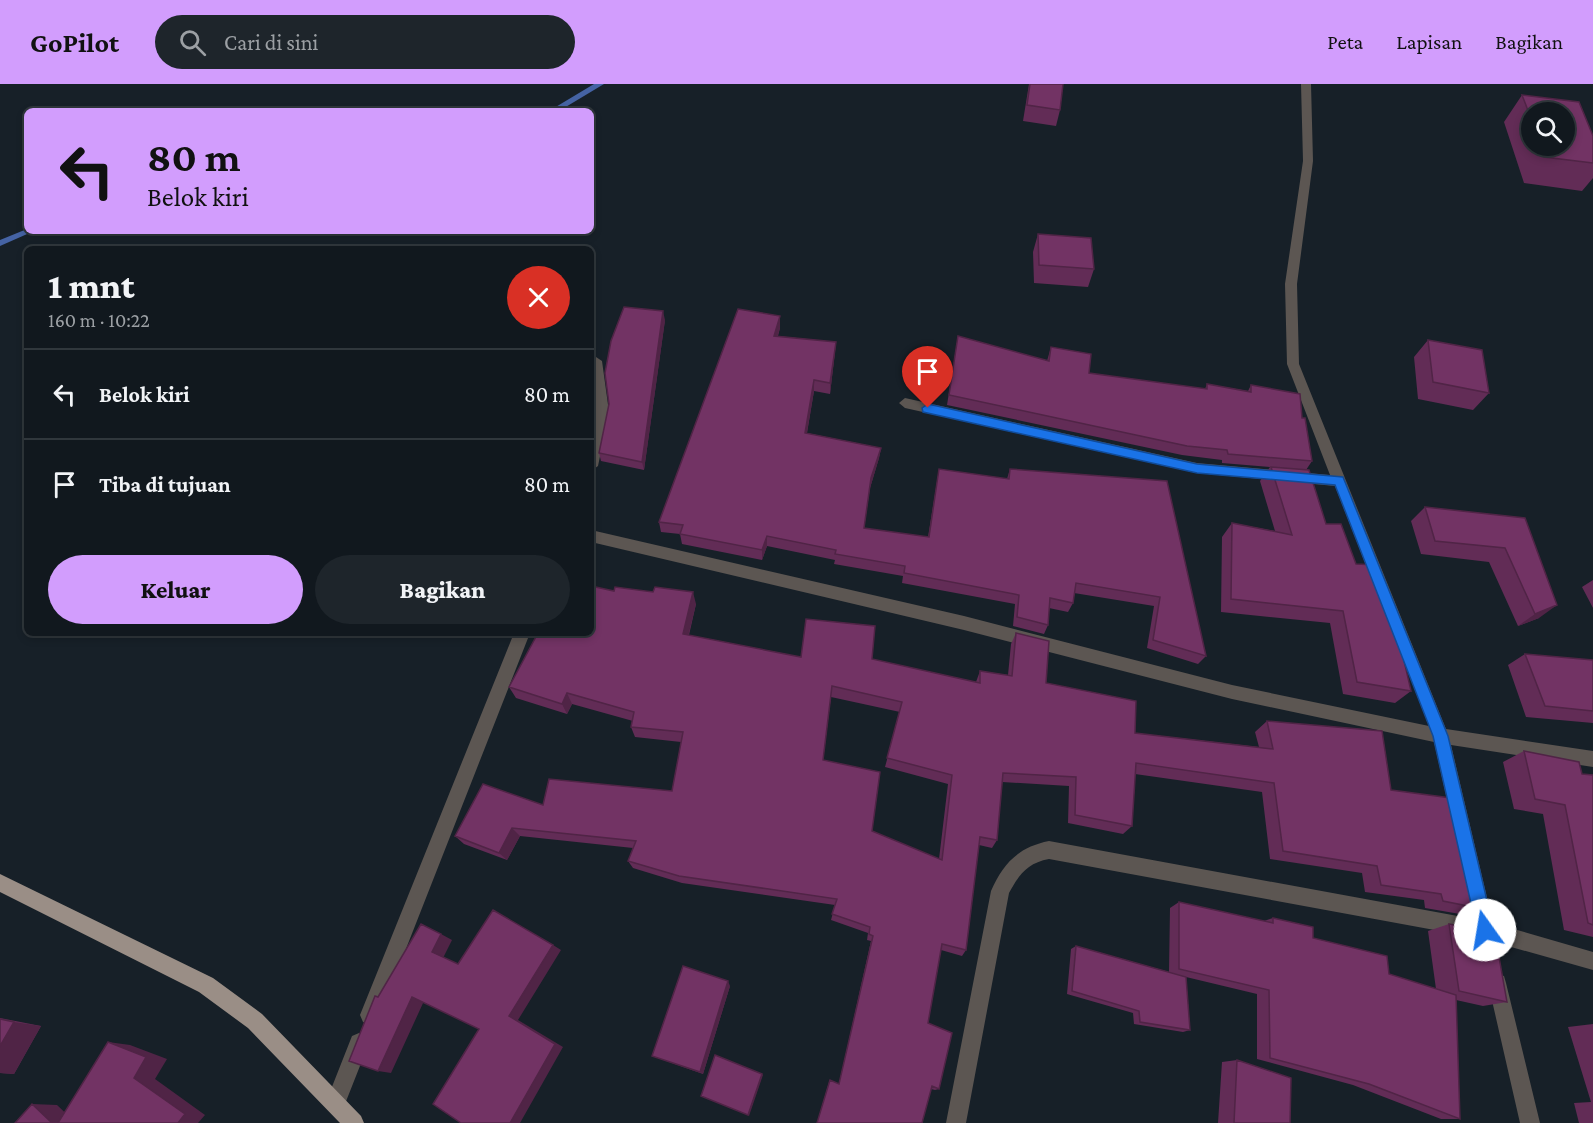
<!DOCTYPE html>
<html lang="id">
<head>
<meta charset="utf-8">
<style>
	:root { --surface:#11181e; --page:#1e252b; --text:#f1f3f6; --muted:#9ca0a4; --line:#30373c; --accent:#d29dfd }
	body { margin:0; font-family:"Crimson Pro",serif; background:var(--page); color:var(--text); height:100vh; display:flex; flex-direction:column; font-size:22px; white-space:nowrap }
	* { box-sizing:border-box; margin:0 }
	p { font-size:20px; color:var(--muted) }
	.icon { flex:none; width:33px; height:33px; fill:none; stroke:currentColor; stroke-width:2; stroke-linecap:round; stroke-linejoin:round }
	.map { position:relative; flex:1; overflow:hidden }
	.details { position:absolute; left:24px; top:162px; width:570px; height:390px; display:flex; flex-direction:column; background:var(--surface); border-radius:9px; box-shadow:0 3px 9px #0003,0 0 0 2px var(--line) }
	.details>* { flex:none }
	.hud { position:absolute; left:24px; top:24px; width:570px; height:126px; border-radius:9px; box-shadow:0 3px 9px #0003,0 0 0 2px var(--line); background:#d29dfd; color:#111; overflow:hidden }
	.buttons { position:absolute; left:1521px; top:18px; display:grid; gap:12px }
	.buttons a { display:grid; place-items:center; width:54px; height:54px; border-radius:50%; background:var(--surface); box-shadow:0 3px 9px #0003,0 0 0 2px var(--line); font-size:30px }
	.pin { position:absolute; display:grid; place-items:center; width:51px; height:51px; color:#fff; margin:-62px -26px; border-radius:50% 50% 50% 0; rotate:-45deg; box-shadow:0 0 6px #0007 }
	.pin .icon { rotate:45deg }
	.me { position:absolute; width:66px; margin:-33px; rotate:347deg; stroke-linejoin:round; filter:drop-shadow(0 0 4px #0008) }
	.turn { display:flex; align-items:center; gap:21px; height:126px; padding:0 24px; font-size:27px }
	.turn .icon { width:78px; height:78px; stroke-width:2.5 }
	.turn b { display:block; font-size:42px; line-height:51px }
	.round { display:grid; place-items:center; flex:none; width:63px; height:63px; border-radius:32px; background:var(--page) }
	.summary { display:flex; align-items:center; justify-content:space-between; height:102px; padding:0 24px }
	h1 { font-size:36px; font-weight:800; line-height:45px }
	.primary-button { display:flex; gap:12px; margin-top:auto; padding:12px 24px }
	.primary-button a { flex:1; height:69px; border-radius:36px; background:var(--accent); color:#111; font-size:24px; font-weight:800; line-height:69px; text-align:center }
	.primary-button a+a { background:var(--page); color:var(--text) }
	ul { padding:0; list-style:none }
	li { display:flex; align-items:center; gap:18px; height:90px; padding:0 24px; border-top:2px solid var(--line) }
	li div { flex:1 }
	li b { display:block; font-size:22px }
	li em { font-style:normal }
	header { display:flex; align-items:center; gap:36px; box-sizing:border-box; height:84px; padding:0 30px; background:var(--accent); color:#111 }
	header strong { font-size:28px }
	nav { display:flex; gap:33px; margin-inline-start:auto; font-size:21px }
	.search { width:420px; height:54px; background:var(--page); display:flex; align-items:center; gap:15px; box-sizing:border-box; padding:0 21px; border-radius:33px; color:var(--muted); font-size:22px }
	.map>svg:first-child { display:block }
</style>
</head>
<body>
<header>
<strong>GoPilot</strong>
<div class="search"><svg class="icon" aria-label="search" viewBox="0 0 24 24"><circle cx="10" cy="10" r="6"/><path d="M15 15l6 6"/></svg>Cari di sini</div>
<nav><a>Peta</a><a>Lapisan</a><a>Bagikan</a></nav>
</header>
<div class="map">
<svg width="1593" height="1039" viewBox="0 0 1593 1039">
	<rect width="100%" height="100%" fill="#172028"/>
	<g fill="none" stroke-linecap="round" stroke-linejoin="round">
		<path fill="#4563a4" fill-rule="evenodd" d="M594 0H604L559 27H549Z
			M27 145V147H34L0 162V156Z"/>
		<path fill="#5c5652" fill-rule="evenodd" d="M1301 0H1311L1313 77 1297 200 1299 280 1446 645 1593 667V683L1451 661 1493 839 1593 868V886L1497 859 1499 867 1497 874 1490 876 1483 874 1478 854 1049 775C1027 779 1019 791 1009 809L966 1039H946L991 807C1003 779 1019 763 1049 757L1474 835 1434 658 1232 615 964 546 591 458V446L964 532 1232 601 1429 642 1335 402 1197 389 905 324 899 319 905 314 1197 379 1330 391 1287 280 1285 200 1303 77Z
			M596 273 602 277 609 328 598 382 591 387V349L595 328 591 275Z
			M514 549H530L380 931 377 938 370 941 363 938 360 931Z
			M1497 890 1504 892 1506 899 1540 1039H1520L1488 899 1490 892Z
			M359 949 366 952 369 959 343 1025 336 1028 329 1025 326 1018 352 952Z"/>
		<path fill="#9a8e86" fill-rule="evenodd" d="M0 790 213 894 262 930 361 1032 364 1039H340L248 944 199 908 0 808Z"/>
	</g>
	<path fill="#622c56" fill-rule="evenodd" d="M1029 0H1063L1060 26 1056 42 1023 37Z
		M1522 11 1593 52V94L1582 107 1524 99 1504 38ZM1532 28 1564 62H1532Z
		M1038 150 1094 185 1088 203 1034 199 1033 168Z
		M780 232V244L778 252 836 258 830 310 814 307 807 349 881 364 879 374 870 404 864 444 928 453 939 385 1007 395 1010 385 1167 397 1206 572 1198 580 1147 564 1154 522 1074 509 1073 519 1068 528 1049 524 1048 541 1044 550 1013 542 1015 520 902 499 903 492 834 480 835 476 767 462 762 476 682 460 680 450 661 448 659 438Z
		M665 236 644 386 601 377 599 369Z
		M958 252 1047 277 1051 263 1089 289 1205 305 1207 300 1248 307 1251 301 1302 334 1312 377 1306 386 1326 440 1356 480 1411 607 1395 619 1343 610 1330 539 1221 528 1222 453 1232 439 1275 447 1260 397 1270 383 1222 379V376L1182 371 947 321Z
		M1428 256 1489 309 1473 326 1418 315 1414 273Z
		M1425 423 1525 434 1539 534 1518 542 1489 478 1421 470 1411 437Z
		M1593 496V524L1582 503Z
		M614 507 696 520 689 551 801 573 872 575 976 598 980 587 1008 591 1011 560 1016 549 1046 599 1135 649 1259 663 1255 648 1267 637 1391 706 1478 824 1460 830 1425 824 1424 816 1365 808 1362 789 1270 775 1262 708 1135 690 1132 742 1123 750 1068 739 1069 702 1002 698 997 756 992 764 979 761 966 866 962 872 941 866 928 939 939 1005 935 1006 931 1005 922 1039H817L829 998 830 996 839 1000 871 857 867 856 868 849 831 836 835 821 682 799 633 784 628 777 633 764 520 752 507 776 464 760 455 752 543 721 672 707 681 658 635 653 631 643 633 637 572 620 567 630 516 614 509 603ZM831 613 900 628 885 683 948 700 939 775 872 747 823 676Z
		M1525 570 1593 576V639L1526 633 1508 581Z
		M1524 667 1582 690 1593 691V853L1564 846 1543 730 1514 725 1503 678Z
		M1179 818 1264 837 1273 834 1313 854 1389 890 1436 905 1428 847 1449 840 1507 918 1483 922 1456 916 1460 1035H1441L1353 1001 1257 975V910L1186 893 1190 946 1183 948 1134 940 1133 929 1067 910 1071 865 1076 862 1169 888 1170 824Z
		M730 902 703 990 652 972Z
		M0 934 41 942 14 990 0 989Z
		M1593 940V1039H1579L1574 1019 1591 1018 1568 943Z
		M1237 976 1290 1039H1218L1222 978Z"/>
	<path fill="#502446" d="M663 227 665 236 644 386 642 378Z
		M780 232V244L774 263V252Z
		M836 258 835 269 830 310V299Z
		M814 296V307L805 360V349Z
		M881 364 879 374 870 404 871 394Z
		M767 452V462L762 476V466Z
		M693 508 696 520 686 561 683 550Z
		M1557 521 1539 534 1518 542 1535 530Z
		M567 609 572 620 567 630 562 620Z
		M512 744 520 752 507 776 499 769Z
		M441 850 452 856 443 874 432 868Z
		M553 861 561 866 518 936 563 963 520 1039H510L509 932Z
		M728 897 730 902 703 990 700 988Z
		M412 913 424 917 391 989 378 987Z
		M14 938 41 942 14 990 0 989V962Z
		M108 958 130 961 167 975 155 995 205 1031 198 1039H178L134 994Z
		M762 990 763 991 749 1032 748 1031Z
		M32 1020 57 1021 76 1039H52Z"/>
	<path fill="#723364" stroke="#502446" stroke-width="1.5" fill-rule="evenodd" d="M1030 0H1063L1060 26 1027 21Z
		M1522 11 1579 18 1593 52V79L1544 73 1540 62H1564V28H1532V37Z
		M1038 150 1091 154 1094 185 1039 181Z
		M624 223 663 227 642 378 599 369 609 320 605 289 611 257Z
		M738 225 780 232 774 252 836 258 830 299 814 296 805 349 881 364 871 394 864 444 929 453 939 385 1009 395 1010 385 1167 397 1206 572 1153 556 1160 513 1076 499 1073 519 1050 514 1048 541 1017 533 1019 511 904 489 905 482 835 470 836 466 767 452 762 466 680 450 683 441 659 438Z
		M958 252 1049 277 1051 263 1091 270 1089 289 1207 305V300L1251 308V301L1300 310 1302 334H1305L1312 377 1228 370 1227 366 1187 362 949 311Z
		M1428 256 1482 266 1489 309 1433 298Z
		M1271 383 1309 386 1326 440H1341L1356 480 1378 481 1388 506 1411 607 1357 598 1343 527 1231 515 1232 439 1292 451Z
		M1425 423 1525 434 1557 521 1535 530 1505 464 1435 457Z
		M591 502 614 507 615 503 653 508 655 503 693 508 683 550 801 573 806 535 875 542 872 575 980 599V587L1012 592 1016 549 1049 557 1046 599 1136 617 1135 649 1273 665 1267 637 1382 647 1391 706 1451 714 1478 824 1443 817 1441 810 1381 801 1377 782 1283 767 1274 699 1136 679 1132 742 1075 731 1076 693 1003 689 997 756 980 753 966 866 942 860 928 939 952 949 939 1005 932 1002 922 1039H817L830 996 839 1000 873 852 869 850 870 843 832 830 837 815 679 792 628 777 636 757 512 744 499 769 455 752 483 700 543 721 549 695 672 707 683 648 631 643 634 628 567 609 562 620 509 603 538 549H591ZM832 602 902 618 887 674 952 691 942 776 872 747 880 688 823 676Z
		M1525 570 1593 576V627L1545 622Z
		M1524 667 1579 678 1582 690 1593 691V841L1588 839 1565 721 1535 715Z
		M1179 818 1273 839V834L1313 843V854L1387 872 1389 890 1456 911 1460 1035 1369 1000 1270 974 1269 906 1179 885Z
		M493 826 553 861 509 932 555 960 510 1039H461L433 1020 479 945 412 913 378 987 349 977 375 912 378 913 421 840 441 850 432 868 458 880Z
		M1449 840 1488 847 1490 854 1496 856 1507 918 1459 907Z
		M1076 862 1186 893 1190 946 1140 938 1139 927 1072 907Z
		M683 882 728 897 700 988 652 972Z
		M0 935 14 938 0 962Z
		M108 958 146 973 134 994 185 1030 178 1039H58Z
		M715 971 762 990 748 1031 701 1012Z
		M1237 976 1291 994 1290 1039H1234Z
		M32 1020 52 1039H15Z"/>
	<path fill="#1a73e8" stroke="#114b97" stroke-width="1.5" d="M928 320 1197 380 1343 393 1448 652 1494 846 1491 851 1485 854 1479 851 1477 846 1433 652 1335 401 1197 389 923 328 922 324Z"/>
</svg>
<div class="buttons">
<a><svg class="icon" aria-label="search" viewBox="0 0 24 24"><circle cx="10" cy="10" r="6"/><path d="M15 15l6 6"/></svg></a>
</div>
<div class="pin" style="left:928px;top:324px;background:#d93025"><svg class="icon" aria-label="arrive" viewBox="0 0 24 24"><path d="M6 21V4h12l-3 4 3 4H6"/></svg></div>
<svg class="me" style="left:1485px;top:846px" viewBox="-20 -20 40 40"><circle r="19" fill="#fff"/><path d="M0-13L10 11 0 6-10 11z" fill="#1a73e8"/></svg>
<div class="hud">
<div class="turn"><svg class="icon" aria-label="left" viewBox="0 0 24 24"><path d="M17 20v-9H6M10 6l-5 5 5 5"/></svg><div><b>80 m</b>Belok kiri</div></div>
</div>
<section class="details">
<div class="summary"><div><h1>1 mnt</h1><p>160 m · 10:22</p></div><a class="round" style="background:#d93025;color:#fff"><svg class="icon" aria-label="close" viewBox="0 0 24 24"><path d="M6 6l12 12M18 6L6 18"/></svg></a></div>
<ul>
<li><svg class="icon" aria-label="left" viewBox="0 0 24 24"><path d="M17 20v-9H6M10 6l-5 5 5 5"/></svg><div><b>Belok kiri</b></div><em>80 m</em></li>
<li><svg class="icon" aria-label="arrive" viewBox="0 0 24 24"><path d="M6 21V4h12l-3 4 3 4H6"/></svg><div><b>Tiba di tujuan</b></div><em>80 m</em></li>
</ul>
<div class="primary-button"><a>Keluar</a><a>Bagikan</a></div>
</section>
</div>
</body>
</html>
